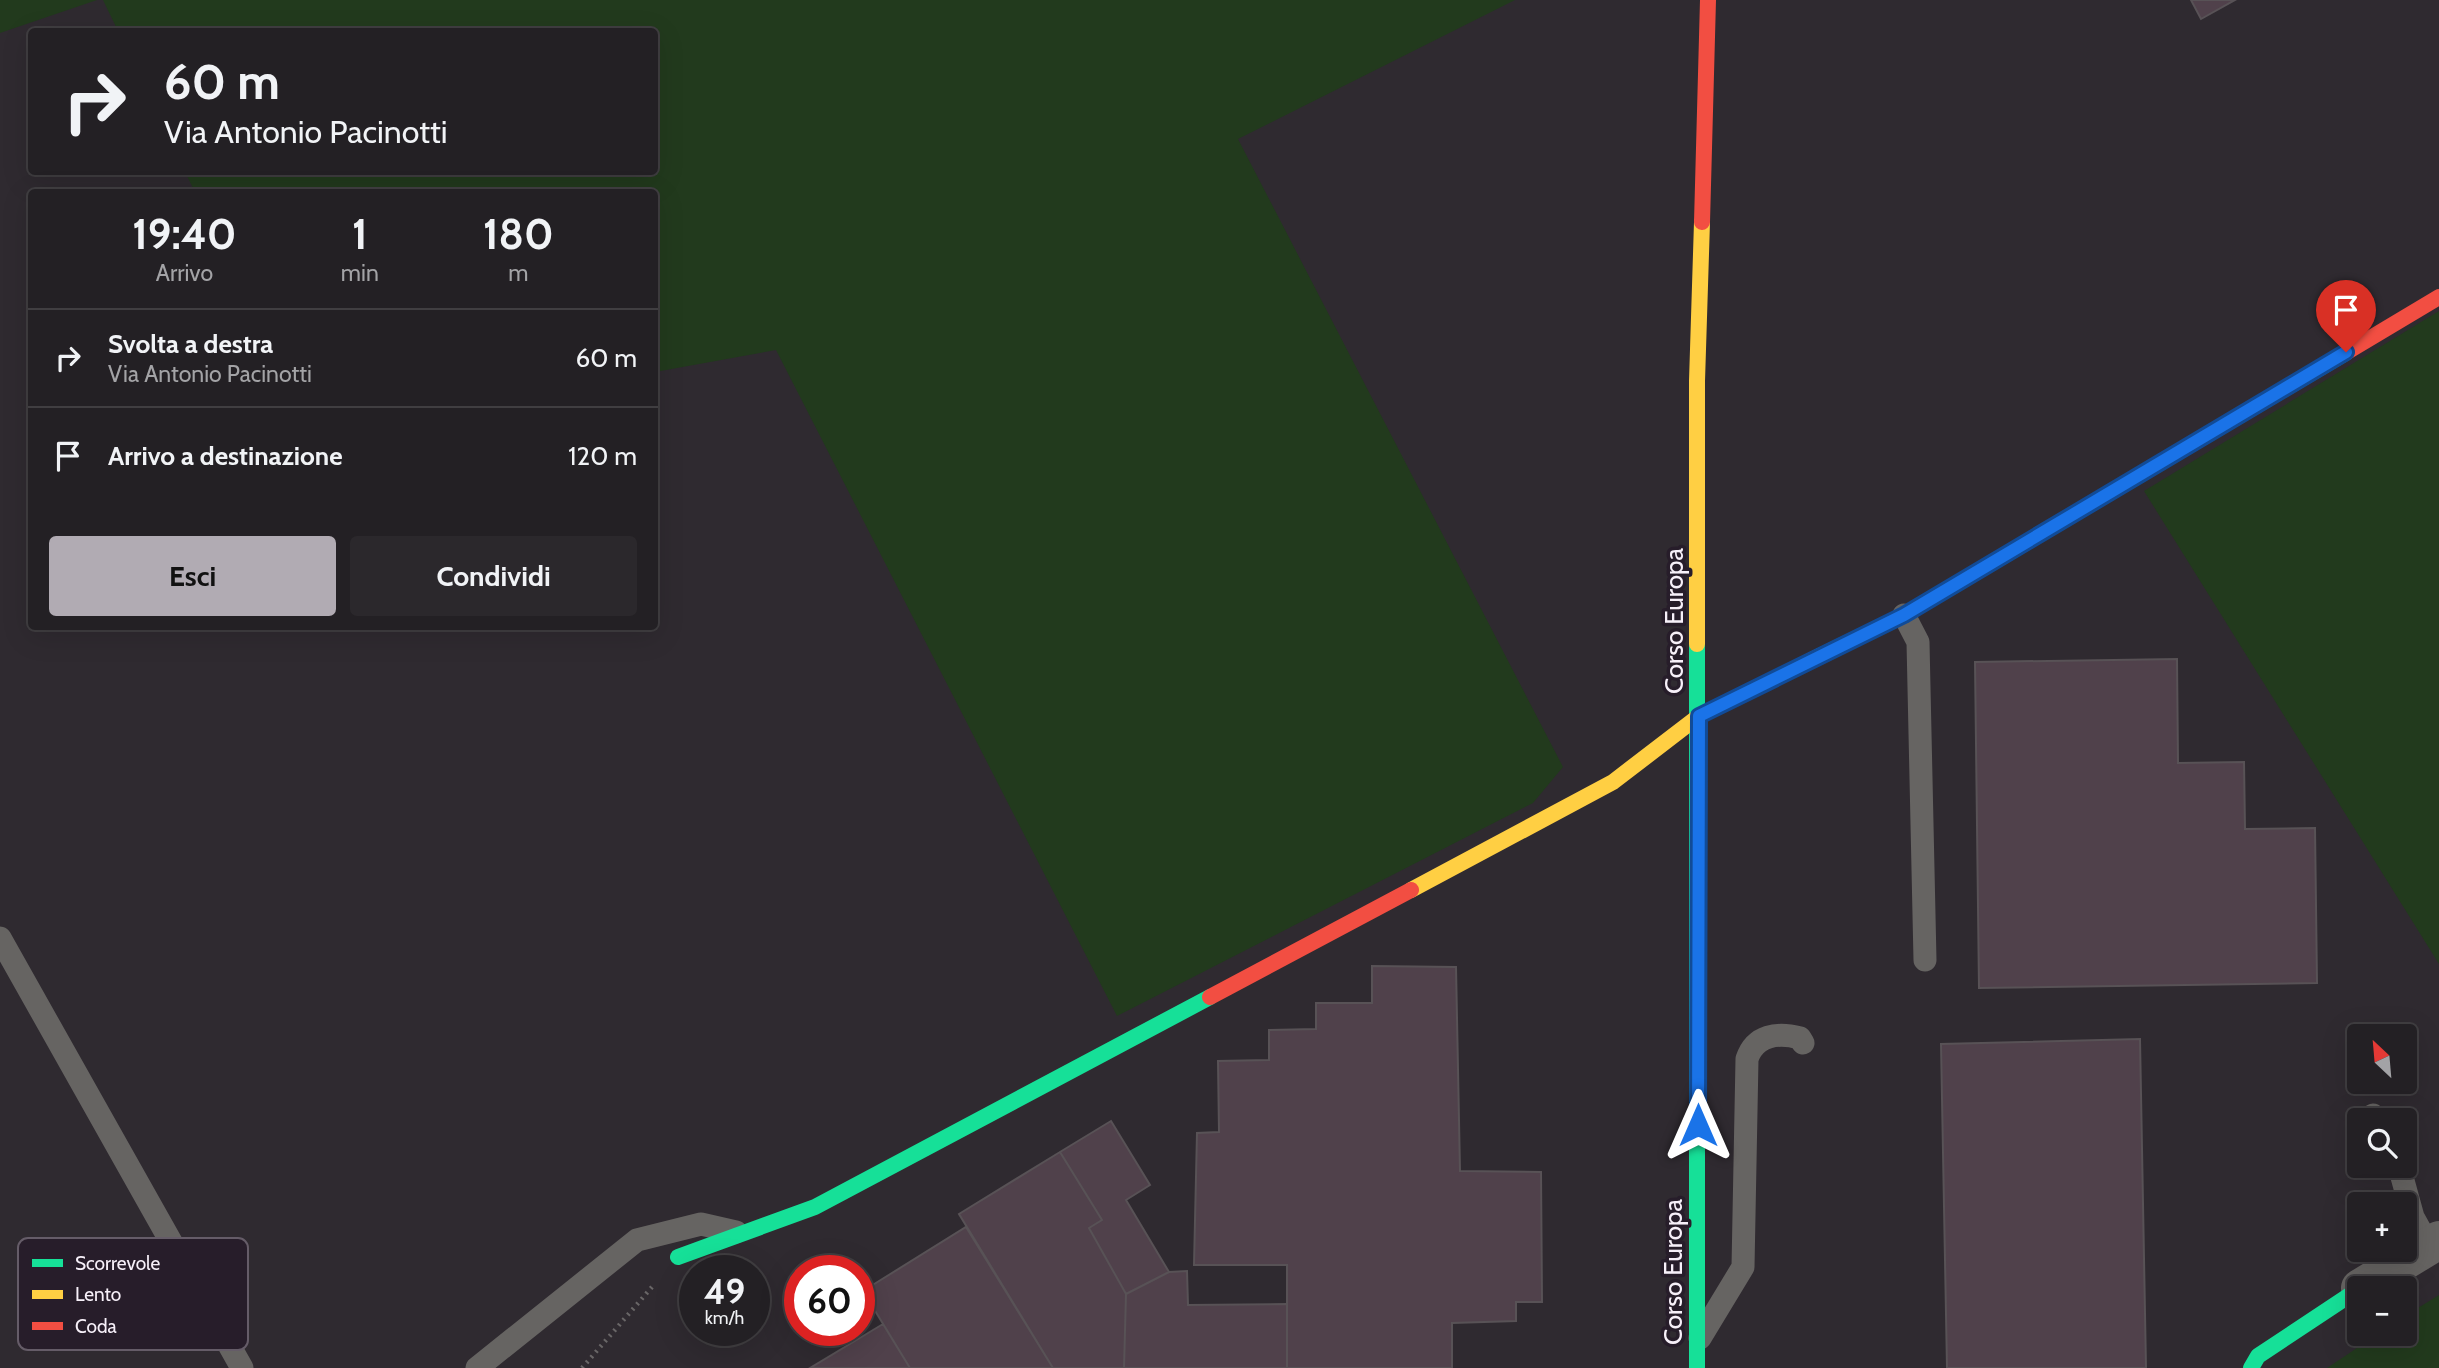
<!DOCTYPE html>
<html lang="it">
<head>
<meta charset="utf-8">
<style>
	:root { --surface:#232024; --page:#2b282c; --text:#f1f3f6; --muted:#a3a3a6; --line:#403e41; --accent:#b1abb3 }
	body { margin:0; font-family:Cabin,sans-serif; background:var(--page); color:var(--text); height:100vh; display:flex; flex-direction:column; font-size:26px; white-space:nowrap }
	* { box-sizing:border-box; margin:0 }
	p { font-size:23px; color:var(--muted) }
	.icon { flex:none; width:38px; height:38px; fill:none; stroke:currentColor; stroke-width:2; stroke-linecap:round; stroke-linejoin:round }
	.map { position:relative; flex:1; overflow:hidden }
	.details { position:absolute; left:28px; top:189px; width:630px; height:441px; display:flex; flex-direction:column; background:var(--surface); border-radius:7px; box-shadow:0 7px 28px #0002,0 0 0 2px var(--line) }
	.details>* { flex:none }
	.banner { position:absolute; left:28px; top:28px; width:630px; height:147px; border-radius:7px; box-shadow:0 7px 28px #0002,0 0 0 2px var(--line); background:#232024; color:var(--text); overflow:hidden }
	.needle { width:46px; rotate:334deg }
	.buttons { position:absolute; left:2347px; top:1024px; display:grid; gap:14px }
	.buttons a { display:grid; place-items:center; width:70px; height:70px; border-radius:7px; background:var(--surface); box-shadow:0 7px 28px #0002,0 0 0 2px var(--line); font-size:35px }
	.speed { position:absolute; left:679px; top:1255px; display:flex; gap:14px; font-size:35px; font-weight:700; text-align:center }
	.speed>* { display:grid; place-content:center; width:91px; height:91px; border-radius:50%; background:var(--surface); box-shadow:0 7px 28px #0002,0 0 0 2px var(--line); line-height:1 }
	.speed small { font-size:18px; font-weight:400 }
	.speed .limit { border:10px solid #d22; background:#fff; color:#111 }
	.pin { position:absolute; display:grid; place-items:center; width:60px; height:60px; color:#fff; margin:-72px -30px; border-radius:50% 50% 50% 0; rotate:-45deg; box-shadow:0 0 7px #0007 }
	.pin .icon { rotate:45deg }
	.me { position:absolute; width:77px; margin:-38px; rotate:0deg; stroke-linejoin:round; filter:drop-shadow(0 0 5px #0008) }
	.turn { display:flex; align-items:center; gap:24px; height:147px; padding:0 21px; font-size:32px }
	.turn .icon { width:91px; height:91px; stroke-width:2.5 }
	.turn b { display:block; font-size:49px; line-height:60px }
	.eta { display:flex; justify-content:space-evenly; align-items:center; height:119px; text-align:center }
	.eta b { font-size:42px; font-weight:800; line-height:49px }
	.action { display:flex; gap:14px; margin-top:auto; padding:14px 21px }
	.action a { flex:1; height:80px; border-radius:7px; background:var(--accent); color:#111; font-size:28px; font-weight:800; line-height:80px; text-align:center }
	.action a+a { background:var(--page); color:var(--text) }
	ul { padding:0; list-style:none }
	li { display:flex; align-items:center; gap:21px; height:98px; padding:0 21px; border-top:2px solid var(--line) }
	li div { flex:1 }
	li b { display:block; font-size:26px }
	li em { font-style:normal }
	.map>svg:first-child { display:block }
</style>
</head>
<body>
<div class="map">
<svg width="2439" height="1368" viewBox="0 0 2439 1368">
	<rect width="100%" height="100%" fill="#2f2a30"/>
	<path fill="#223a1d" d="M0 0H97L0 33Z
		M103 0H1515L1238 139 1563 767 1533 803 1117 1016 776 350 655 372 654 192H195L185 172H654V32L118 31Z
		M2439 311V964L2144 491Z
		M2439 1295V1368H2327L2378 1334H2404L2405 1316Z"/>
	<path fill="#50414b" stroke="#585256" stroke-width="2" d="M2191 0H2235L2201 19Z
		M2177 659 2178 763 2244 762 2245 829 2315 828 2317 983 1979 988 1975 662Z
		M1372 966 1456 967 1460 1171 1541 1172 1542 1302H1516V1321L1452 1323V1368H1287V1265H1194L1197 1133 1219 1132 1218 1061 1269 1060V1030L1316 1029V1003H1372Z
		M2140 1039 2146 1368H1947L1941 1044Z
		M1111 1121 1150 1185 1126 1200 1169 1272 1126 1294 1089 1228 1102 1220 1060 1152Z
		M1060 1152 1102 1220 1089 1228 1126 1294 1124 1368H1053L959 1214Z
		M966 1227 1053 1368H910L863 1291Z
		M1187 1271 1188 1305 1287 1304V1368H1124L1126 1294 1169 1272Z
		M883 1324 910 1368H810Z"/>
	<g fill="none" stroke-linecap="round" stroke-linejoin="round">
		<path stroke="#696667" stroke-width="4.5" stroke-dasharray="2 5" stroke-linecap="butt" d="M582 1368 652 1287"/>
		<path stroke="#666462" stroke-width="23" d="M1904 615 1918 642 1925 960
			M0 938 242 1368
			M2373 1115 2376 1120
			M2399 1166 2413 1217 2429 1246
			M1700 1338 1743 1267 1747 1059C1755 1035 1777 1032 1800 1038L1803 1043
			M477 1368 637 1240 701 1224 736 1232"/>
		<path stroke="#666462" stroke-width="38" d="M2360 1288 2439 1240"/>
		<path stroke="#16e098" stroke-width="16" d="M1697 644V1368
			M1820 656 1904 615 2347 352
			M678 1257 815 1207 1210 997
			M2251 1368 2258 1356 2359 1289"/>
		<path stroke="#ffcf43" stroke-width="16" d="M1697 644V381L1702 222
			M1411 890 1613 782 1699 716 1820 656"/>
		<path stroke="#f24e42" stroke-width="16" d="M1702 222 1708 0
			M2347 352 2439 297
			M1210 997 1411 890"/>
	</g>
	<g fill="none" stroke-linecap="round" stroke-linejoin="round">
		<defs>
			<path id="route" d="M1698 1125 1699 716 1904 615 2346 352"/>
		</defs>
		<use href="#route" stroke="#114b97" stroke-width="18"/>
		<use href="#route" stroke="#1a73e8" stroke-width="12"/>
	</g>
	<g text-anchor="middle" stroke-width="7" stroke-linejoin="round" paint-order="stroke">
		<g font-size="26" fill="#f7f0f9" stroke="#271d2a">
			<text transform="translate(1674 621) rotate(-90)" y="9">Corso Europa</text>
			<text transform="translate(1673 1272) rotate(-90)" y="9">Corso Europa</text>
		</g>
	</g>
	<rect x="18" y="1238" width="230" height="112" rx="10" fill="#271d2a" stroke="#655c68" stroke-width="2"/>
	<rect x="32" y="1259" width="31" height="8" fill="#16e098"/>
	<rect x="32" y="1290" width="31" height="9" fill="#ffcf43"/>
	<rect x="32" y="1322" width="31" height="8" fill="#f24e42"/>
	<g font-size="19" fill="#f7f0f9">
		<text x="75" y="1270">Scorrevole</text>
		<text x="75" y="1301">Lento</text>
		<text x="75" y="1333">Coda</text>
	</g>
</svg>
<div class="buttons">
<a><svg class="needle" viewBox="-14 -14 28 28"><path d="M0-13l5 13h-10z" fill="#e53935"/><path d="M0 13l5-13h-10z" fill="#a3a3a6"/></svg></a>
<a><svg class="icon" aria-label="search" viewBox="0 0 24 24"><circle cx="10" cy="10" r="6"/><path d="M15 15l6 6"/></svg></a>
<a>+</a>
<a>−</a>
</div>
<div class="speed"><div>49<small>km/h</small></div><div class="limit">60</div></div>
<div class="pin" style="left:2346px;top:352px;background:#d93025"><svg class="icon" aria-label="arrive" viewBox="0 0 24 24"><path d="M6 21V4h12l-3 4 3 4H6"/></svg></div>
<svg class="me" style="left:1698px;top:1125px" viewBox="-20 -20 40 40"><path d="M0-17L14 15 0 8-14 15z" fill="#1a73e8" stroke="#fff" stroke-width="4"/></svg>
<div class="banner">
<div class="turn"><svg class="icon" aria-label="right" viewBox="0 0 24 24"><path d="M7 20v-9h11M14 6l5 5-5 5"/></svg><div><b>60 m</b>Via Antonio Pacinotti</div></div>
</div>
<section class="details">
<div class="eta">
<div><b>19:40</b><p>Arrivo</p></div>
<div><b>1</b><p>min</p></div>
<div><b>180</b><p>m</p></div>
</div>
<ul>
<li><svg class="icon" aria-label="right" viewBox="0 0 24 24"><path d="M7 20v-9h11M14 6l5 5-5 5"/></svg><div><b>Svolta a destra</b><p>Via Antonio Pacinotti</p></div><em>60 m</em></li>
<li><svg class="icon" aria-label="arrive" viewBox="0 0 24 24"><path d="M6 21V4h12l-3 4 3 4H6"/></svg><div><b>Arrivo a destinazione</b></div><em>120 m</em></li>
</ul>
<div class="action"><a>Esci</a><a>Condividi</a></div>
</section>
</div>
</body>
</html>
